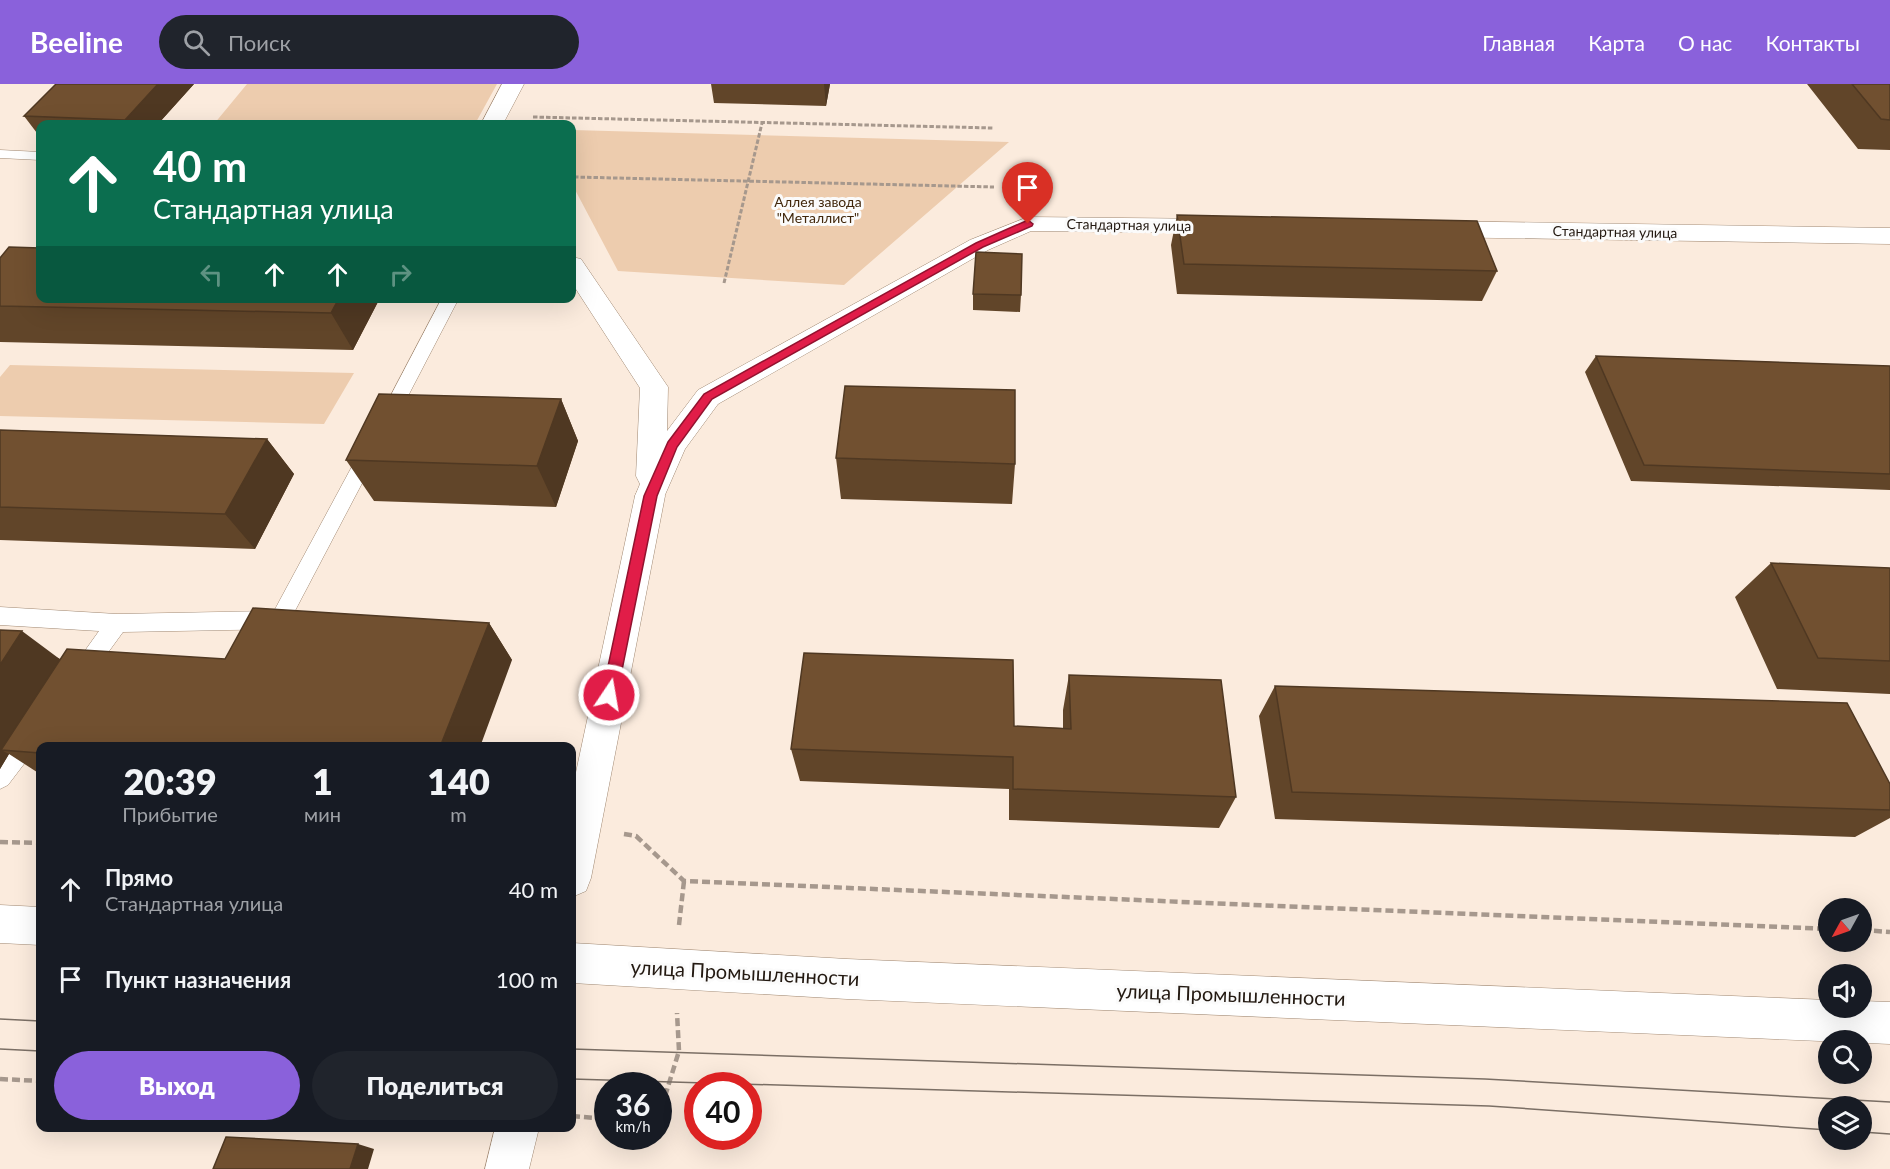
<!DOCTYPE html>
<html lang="ru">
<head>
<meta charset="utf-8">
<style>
	:root { --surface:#171b24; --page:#20242c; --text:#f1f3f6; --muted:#9ea1a6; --accent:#8a61db }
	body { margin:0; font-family:Lato,sans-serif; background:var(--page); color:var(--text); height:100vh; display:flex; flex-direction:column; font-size:22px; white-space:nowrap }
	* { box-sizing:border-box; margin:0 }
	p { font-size:20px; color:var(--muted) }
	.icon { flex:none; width:33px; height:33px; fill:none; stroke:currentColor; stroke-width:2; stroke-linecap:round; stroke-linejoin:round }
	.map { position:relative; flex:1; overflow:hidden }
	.drawer { position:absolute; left:36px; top:658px; width:540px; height:390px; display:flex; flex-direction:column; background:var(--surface); border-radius:12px; box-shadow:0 6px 24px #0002 }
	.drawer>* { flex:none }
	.hud { position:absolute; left:36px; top:36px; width:540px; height:183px; border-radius:12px; box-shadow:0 6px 24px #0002; background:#0b6e4f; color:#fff; overflow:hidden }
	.needle { width:39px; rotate:230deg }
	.controls { position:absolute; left:1818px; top:814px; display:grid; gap:12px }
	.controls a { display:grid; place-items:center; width:54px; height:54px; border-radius:50%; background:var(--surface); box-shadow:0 6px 24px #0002; font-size:30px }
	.speed { position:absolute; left:594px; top:988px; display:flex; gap:12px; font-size:30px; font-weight:700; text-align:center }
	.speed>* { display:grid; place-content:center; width:78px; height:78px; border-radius:50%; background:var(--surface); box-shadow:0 6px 24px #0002; line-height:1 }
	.speed small { font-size:15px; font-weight:400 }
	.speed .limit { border:9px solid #d22; background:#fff; color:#111 }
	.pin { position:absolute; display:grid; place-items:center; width:51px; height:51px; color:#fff; margin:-62px -26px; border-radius:50% 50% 50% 0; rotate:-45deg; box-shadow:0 0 6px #0007 }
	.pin .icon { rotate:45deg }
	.me { position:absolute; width:66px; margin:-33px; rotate:12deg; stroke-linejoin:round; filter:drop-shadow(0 0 4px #0008) }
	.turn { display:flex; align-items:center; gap:21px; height:126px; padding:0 18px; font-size:27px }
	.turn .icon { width:78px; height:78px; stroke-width:2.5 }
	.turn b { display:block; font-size:42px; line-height:51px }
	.lanes { display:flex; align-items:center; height:57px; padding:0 18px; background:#0003; justify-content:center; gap:30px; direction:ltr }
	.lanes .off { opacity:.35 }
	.eta { display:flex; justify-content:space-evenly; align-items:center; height:102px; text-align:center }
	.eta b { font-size:36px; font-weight:800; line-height:42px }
	.button { display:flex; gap:12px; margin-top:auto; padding:12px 18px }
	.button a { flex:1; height:69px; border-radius:36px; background:var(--accent); color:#fff; font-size:24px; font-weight:800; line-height:69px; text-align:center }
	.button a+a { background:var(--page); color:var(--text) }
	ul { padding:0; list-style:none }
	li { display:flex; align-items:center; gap:18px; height:90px; padding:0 18px }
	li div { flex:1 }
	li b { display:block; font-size:22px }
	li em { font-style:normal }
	header { display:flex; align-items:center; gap:36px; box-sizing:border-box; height:84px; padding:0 30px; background:var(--accent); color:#fff }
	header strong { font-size:28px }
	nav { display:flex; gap:33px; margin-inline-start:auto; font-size:21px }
	.search { width:420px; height:54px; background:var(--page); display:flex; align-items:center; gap:15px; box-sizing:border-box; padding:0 21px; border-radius:33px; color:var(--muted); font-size:22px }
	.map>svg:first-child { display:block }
</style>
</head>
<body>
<header>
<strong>Beeline</strong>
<div class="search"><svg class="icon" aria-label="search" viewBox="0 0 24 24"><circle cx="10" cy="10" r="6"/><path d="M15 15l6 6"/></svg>Поиск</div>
<nav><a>Главная</a><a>Карта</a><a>О нас</a><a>Контакты</a></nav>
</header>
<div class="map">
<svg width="1890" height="1085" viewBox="0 0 1890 1085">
	<rect width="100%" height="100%" fill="#fbebdd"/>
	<path fill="#edccae" d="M247 0H497L475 40H214Z
		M572 46 1009 58 844 201 618 187 572 100Z
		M10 281 354 289 324 340 0 332V293Z"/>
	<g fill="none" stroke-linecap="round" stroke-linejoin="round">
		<defs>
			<path id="lane" d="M0 66 40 68V76L0 74Z
				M442 214H459L394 339 388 341 382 339 379 334Z
				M370 360 377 362 379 367 287 542 280 545 123 548 88 596 80 598 72 596 69 589 99 547 0 541V523L117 530 274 527 363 362Z
				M32 642 40 645 43 652 40 659 8 701 0 705V676L24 645Z"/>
			<path id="street" d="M502 0H524L503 40H481Z
				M1028 133 1219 135 1228 137 1231 142 1228 147 1219 149 1031 147 988 166 718 320 685 365 661 420 650 423 639 420 635 412 640 400 636 392 640 304 572 199V173L581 175 668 303 667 347 698 306 970 156Z
				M1436 137 1890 144V160L1436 153 1427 150 1424 145 1427 140Z"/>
			<path id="secondary" d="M650 401 661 404 665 412 591 794 586 807 572 813V707L635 412 639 404Z
				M0 821 40 823V861L0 859Z
				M572 859 847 875 1828 916V924H1862V917L1890 918V960L847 915 572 899Z
				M495 1044H539L529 1085H485Z"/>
		</defs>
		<use href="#lane" stroke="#a08872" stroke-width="1"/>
		<use href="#street" stroke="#a08872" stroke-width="1"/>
		<use href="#secondary" stroke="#a08872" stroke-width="1"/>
		<path stroke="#a6988d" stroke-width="3" stroke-dasharray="4.5 2" stroke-linecap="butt" d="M533 33 993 44
			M574 93 994 103
			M724 199 762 39"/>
		<path stroke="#a6988d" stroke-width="4.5" stroke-dasharray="8 4" stroke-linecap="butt" d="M624 750 636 752 684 797 1828 845
			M0 758 40 759
			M679 841 684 797
			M1862 846 1890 848
			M0 995 40 997
			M572 1032 608 1035
			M658 1035 679 967 677 929"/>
		<use href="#lane" fill="#fff" fill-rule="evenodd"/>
		<use href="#street" fill="#fff" fill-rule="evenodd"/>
		<use href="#secondary" fill="#fff" fill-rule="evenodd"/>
		<path stroke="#7b6f65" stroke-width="1.5" d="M0 935 40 937
			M0 965 40 967
			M572 965 1485 995 1890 1018
			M572 995 1489 1022 1828 1046
			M1862 1048 1890 1050"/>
	</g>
	<path fill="#614529" d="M56 0H194L158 40H40V53L24 32Z
		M711 0H830L826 22 714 19Z
		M1807 0H1890V66L1858 65Z
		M1177 131 1497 187 1482 217 1177 210 1171 161Z
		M0 174 40 214H380L353 266 0 258Z
		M973 210 1021 211 1020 228 973 226Z
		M1596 272 1890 282V406L1631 397 1585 288Z
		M561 315 578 357 556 423 374 417 346 376Z
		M0 346 267 355 294 390 255 465 0 456Z
		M836 374 1015 380 1012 420 841 415Z
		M1771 479 1890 484V610L1777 605 1735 513Z
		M489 539 512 576 40 663V690L9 670 0 685V546L60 575H225Z
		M1069 591 1236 713 1219 744 1009 736V705L800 697 791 665 1014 642 1063 644V626Z
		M1275 602 1890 700V734L1855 753 1275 735 1259 632Z"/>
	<path fill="#4f3822" d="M158 0H194L158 40H128L125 36Z
		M824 0H830L826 22Z
		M339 214H380L353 266 331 229Z
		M561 315 578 357 556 423 537 382Z
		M267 355 294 390 255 465 225 430Z
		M489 539 512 576 480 663H440Z
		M22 547 65 579 1 666 9 670 0 685V581Z
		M358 1060 374 1065 368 1085H350Z"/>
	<path fill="#715030" stroke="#4f3822" stroke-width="1.5" d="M56 0H158L125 36 24 32Z
		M1852 0H1890V36L1881 35Z
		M1177 131 1477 137 1497 187 1184 180Z
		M9 163 40 164V214H339L331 229 0 222V174Z
		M976 168 1022 170 1021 211 973 210Z
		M1596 272 1890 282V390L1644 381Z
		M845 302 1015 306V380L836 374Z
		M379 310 561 315 537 382 346 376Z
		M0 346 267 355 225 430 0 423Z
		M1771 479 1890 484V577L1818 574Z
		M253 524 489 539 440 663H40V669L1 666 67 565 225 575Z
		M0 546 22 547 0 581Z
		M804 569 1013 576 1014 642 1071 645 1069 591 1221 596 1236 713 1013 705V673L791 665Z
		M1275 602 1847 619 1890 700V726L1292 708Z
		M226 1053 358 1060 350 1085H213Z"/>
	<path fill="#e11d48" stroke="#92132f" stroke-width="1.5" d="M1028 136 1033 140 1032 142 983 163 712 315 677 363 657 412 617 611 614 615 609 617 604 615 602 611 644 412 668 358 704 310 976 159Z"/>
	<g text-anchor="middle" stroke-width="6" stroke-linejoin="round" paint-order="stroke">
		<g font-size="14" fill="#41270b" stroke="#fbfbfb">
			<text x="818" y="123">Аллея завода<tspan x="818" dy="16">"Металлист"</tspan></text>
		</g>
		<g font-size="14" fill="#231911" stroke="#fbfbfb">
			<text transform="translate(1129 141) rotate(1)" y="5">Стандартная улица</text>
			<text transform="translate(1615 148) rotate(1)" y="5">Стандартная улица</text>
		</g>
		<g font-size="20" fill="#231911" stroke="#fbfbfb">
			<text transform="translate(745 889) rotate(3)" y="7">улица Промышленности</text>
			<text transform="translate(1231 911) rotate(2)" y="7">улица Промышленности</text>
		</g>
	</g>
</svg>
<div class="controls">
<a><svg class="needle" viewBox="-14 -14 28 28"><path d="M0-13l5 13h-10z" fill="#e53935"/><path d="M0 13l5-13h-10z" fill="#9ea1a6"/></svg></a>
<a><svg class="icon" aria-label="sound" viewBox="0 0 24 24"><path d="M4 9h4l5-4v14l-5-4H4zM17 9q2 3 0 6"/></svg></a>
<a><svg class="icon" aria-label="search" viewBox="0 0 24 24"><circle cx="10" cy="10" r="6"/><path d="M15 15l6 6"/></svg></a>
<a><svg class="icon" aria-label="layers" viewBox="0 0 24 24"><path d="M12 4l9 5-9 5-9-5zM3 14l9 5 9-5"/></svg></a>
</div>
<div class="speed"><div>36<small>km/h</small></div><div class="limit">40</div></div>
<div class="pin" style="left:1028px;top:140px;background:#d93025"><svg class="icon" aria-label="arrive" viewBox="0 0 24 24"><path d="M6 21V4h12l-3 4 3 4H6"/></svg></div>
<svg class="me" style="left:609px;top:611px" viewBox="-20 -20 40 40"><circle r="17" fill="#e11d48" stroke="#fff" stroke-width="3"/><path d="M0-11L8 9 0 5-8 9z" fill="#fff"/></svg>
<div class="hud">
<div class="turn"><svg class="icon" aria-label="ahead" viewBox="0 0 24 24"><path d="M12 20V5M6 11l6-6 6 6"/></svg><div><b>40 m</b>Стандартная улица</div></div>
<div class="lanes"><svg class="icon off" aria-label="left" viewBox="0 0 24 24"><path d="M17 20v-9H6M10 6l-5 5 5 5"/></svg><svg class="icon" aria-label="ahead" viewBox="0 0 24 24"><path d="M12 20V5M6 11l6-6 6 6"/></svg><svg class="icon" aria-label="ahead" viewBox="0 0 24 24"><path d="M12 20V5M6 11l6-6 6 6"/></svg><svg class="icon off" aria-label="right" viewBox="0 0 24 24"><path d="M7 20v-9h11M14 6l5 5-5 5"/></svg></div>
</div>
<section class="drawer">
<div class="eta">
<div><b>20:39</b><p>Прибытие</p></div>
<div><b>1</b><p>мин</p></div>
<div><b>140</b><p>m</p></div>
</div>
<ul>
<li><svg class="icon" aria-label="ahead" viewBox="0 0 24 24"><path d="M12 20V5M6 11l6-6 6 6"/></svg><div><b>Прямо</b><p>Стандартная улица</p></div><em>40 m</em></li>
<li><svg class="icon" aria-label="arrive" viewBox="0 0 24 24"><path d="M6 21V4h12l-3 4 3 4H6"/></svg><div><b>Пункт назначения</b></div><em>100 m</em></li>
</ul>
<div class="button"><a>Выход</a><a>Поделиться</a></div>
</section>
</div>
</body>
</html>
